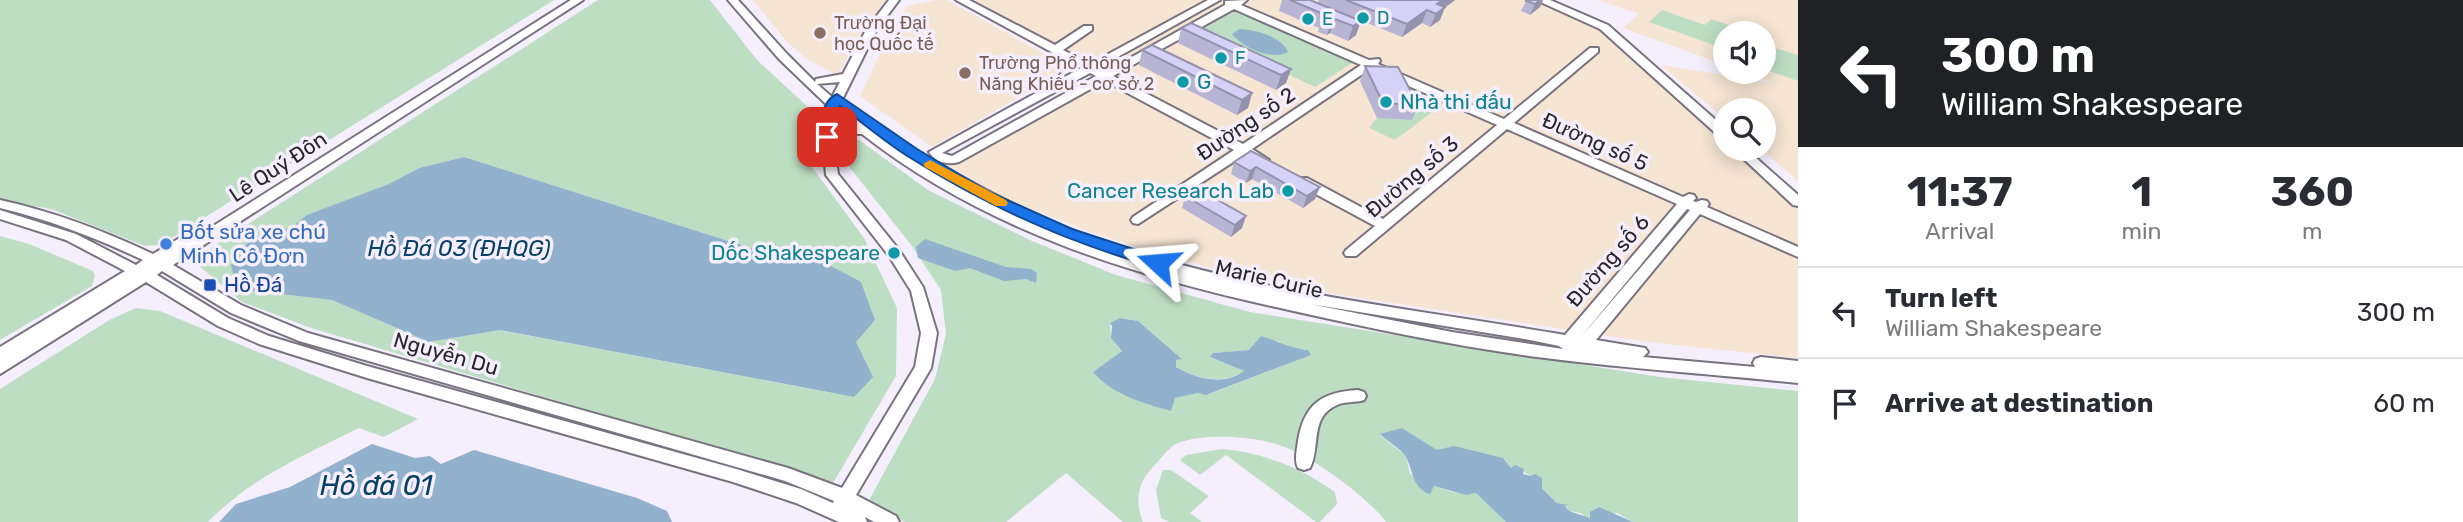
<!DOCTYPE html>
<html lang="en">
<head>
<meta charset="utf-8">
<style>
	:root { --surface:#fff; --page:#f2f2f3; --text:#2b2b33; --muted:#7c7c81; --line:#e1e1e2 }
	body { margin:0; font-family:Rubik,sans-serif; background:var(--page); color:var(--text); height:100vh; display:flex; flex-direction:column; font-size:26px; white-space:nowrap }
	* { box-sizing:border-box; margin:0 }
	p { font-size:23px; color:var(--muted) }
	.icon { flex:none; width:38px; height:38px; fill:none; stroke:currentColor; stroke-width:2; stroke-linecap:round; stroke-linejoin:round }
	.map { position:relative; flex:1; overflow:hidden }
	.side { display:flex; flex-direction:column; background:var(--surface); width:665px }
	.side>* { flex:none }
	.guide { background:#202124; color:#fff; overflow:hidden }
	.tools { position:absolute; left:1713px; top:21px; display:grid; gap:14px }
	.tools a { display:grid; place-items:center; width:63px; height:63px; border-radius:50%; background:var(--surface); box-shadow:0 4px 18px #0003; font-size:35px }
	.pin { position:absolute; display:grid; place-items:center; width:60px; height:60px; color:#fff; margin:-30px; border-radius:14px; box-shadow:0 4px 10px #0006 }
	.me { position:absolute; width:77px; margin:-38px; rotate:289deg; stroke-linejoin:round; filter:drop-shadow(0 0 5px #0008) }
	.turn { display:flex; align-items:center; gap:24px; height:147px; padding:0 28px; font-size:32px }
	.turn .icon { width:91px; height:91px; stroke-width:2.5 }
	.turn b { display:block; font-size:49px; line-height:60px }
	.eta { display:flex; justify-content:space-evenly; align-items:center; height:119px; text-align:center }
	.eta b { font-size:42px; font-weight:700; line-height:49px }
	ul { padding:0; list-style:none }
	li { display:flex; align-items:center; gap:21px; height:91px; padding:0 28px; border-top:2px solid var(--line) }
	li div { flex:1 }
	li b { display:block; font-size:26px }
	li em { font-style:normal }
	main { display:flex; flex:1; min-height:0 }
	.map>svg:first-child { display:block }
</style>
</head>
<body>
<main>
<div class="map">
<svg width="1798" height="522" viewBox="0 0 1798 522">
	<rect width="100%" height="100%" fill="#f5effd"/>
	<path fill="#f6e5d3" d="M753 0H885L855 43 839 73 834 74 807 59 786 41Z
		M935 0H947L1070 68 932 147 860 96 884 45 907 6Z
		M969 0H1538L1597 24 1725 139 1726 149H1736L1798 204V358L1647 342 1328 293 1226 272 1149 251 1091 232 1013 202 949 166 1113 76Z
		M1598 0H1798V181L1761 149H1764V110H1726L1725 119 1661 65 1773 83 1744 72H1764V33H1726L1725 65 1623 28 1639 14Z"/>
	<path fill="#bedec3" fill-rule="evenodd" d="M0 0H554L167 241 157 245 145 246 51 209 0 200Z
		M598 0H710L757 60 809 108 812 167 864 238 897 308 896 376 833 483 311 328 242 302 192 260ZM464 157 763 252 818 259 854 397 499 330 429 342 332 300 237 289 251 238 292 227 389 184 419 168Z
		M1229 6 1355 61 1315 87 1190 28Z
		M1662 10 1705 25 1711 19 1752 33H1726L1725 49 1649 22Z
		M1775 48 1798 55V81L1764 69V60Z
		M1396 79 1447 101 1395 140 1369 128 1377 118 1411 119Z
		M853 139 859 140 928 190 1032 241 1116 275 1250 312 1660 377 1798 391V522H1633L1617 513 1587 518 1581 513 1569 511 1565 505 1557 503 1531 476 1515 467 1511 468 1503 458 1437 451 1402 428 1380 435 1406 456 1410 474C1430 484 1454 497 1476 493L1506 522H1386C1368 497 1309 454 1279 445 1253 436 1204 433 1178 443 1170 446 1161 458 1155 465 1138 481 1134 500 1143 522H1123L1066 473 1006 522H905L868 502 935 379 946 334 941 290 912 246 847 164 842 148 845 142ZM1120 318 1138 321 1181 358 1176 360V367C1197 379 1222 385 1244 371L1210 357 1214 353 1249 350 1278 341 1293 349 1308 350 1310 355 1210 394 1198 393 1174 398 1094 372 1122 351 1111 338 1110 323Z
		M0 236 29 244 93 271 95 276 92 286 0 340Z
		M136 308 160 311 418 419 384 437 359 428C306 454 249 479 208 522H0V389L111 319Z
		M1222 449C1265 453 1301 468 1335 492L1337 504 1320 522H1316L1226 455 1200 475 1180 460 1186 455Z
		M1163 470H1171L1209 496 1190 513 1202 522H1169L1161 518 1156 490Z"/>
	<path fill="#91b1cc" d="M1239 29C1256 30 1281 36 1288 52 1272 61 1243 48 1232 34Z
		M464 157 763 252 818 259 861 282 875 320 856 342 873 377 854 397 500 330 429 342 332 300 237 289 231 265 251 238 292 227 307 215 389 184 419 168Z
		M925 239 1006 267 1031 269 1037 273 1036 283 1026 279 1004 281 970 268 955 271 918 258 916 247Z
		M1120 318 1138 321 1182 359 1176 360V367C1196 379 1224 386 1244 371L1210 357 1213 353 1249 350 1261 336C1277 341 1292 349 1308 350L1311 355 1206 395 1198 393 1175 398 1171 411C1143 403 1113 395 1093 372L1122 351 1111 338 1112 326 1110 323Z
		M1402 428 1437 450 1454 446 1503 458 1511 468 1515 465 1524 469 1523 474 1531 476 1535 474 1542 478V488L1557 503 1568 505 1565 506 1569 511 1590 518V512L1599 507 1633 522H1506L1476 493 1466 495 1434 486 1430 494C1413 489 1413 471 1406 457 1401 449 1387 441 1380 434Z
		M372 444 415 458 430 456 441 464 474 450 637 498 667 511 672 522H219L236 504 290 487Z"/>
	<g fill="none" stroke-linecap="round" stroke-linejoin="round">
		<defs>
			<path id="minor" d="M571 0H583L173 265 241 305 308 333 788 468 842 488 915 367 921 333 911 291 889 256 826 175 821 120 828 106 779 59 728 0H738L787 54 815 82 816 79 843 74 866 30 889 0H899L876 31 840 104C923 176 1019 223 1122 257L1056 234 989 203 924 164 926 161H934C978 186 1021 210 1067 228 1227 290 1397 306 1565 335L1677 204 1507 129 1356 256H1346L1344 253 1346 250 1375 226 1297 184 1296 181 1297 178H1307L1383 219 1497 125 1370 69 1252 149 1269 160 1267 163H1259L1244 155 1138 224 1133 223 1131 220 1133 217 1234 150 1105 81 959 162C947 165 936 163 929 152L1081 68 956 0H969L1055 45 1084 26H1092V30L1063 50 1090 64 1208 0H1220L1098 68 1105 72 1225 5V1L1247 0 1241 5 1369 60 1379 59 1380 61 1378 64 1504 119 1590 48H1598V52L1514 123 1683 197 1689 194 1694 195 1696 198 1693 201 1696 202 1702 200 1707 201 1709 204 1707 207 1798 247V257L1700 214 1596 340 1645 348 1648 352 1643 357 1755 367 1753 363 1755 359 1761 357 1798 361V383C1714 374 1629 369 1545 358 1459 347 1374 329 1289 310 1137 277 987 232 862 134H854L833 139 838 174 899 250 923 287 937 333 931 368 856 495 896 516 899 522H874L865 517 867 522H839L796 503 733 482 367 378 259 344 218 326 146 282 0 374V347L125 271 66 240 0 219V210L76 234 136 265 143 260C96 238 50 220 0 208V200C55 212 102 230 153 254L188 233 193 231 199 235ZM1234 9 1361 65 1243 144 1113 76ZM1090 73 1096 76 952 156 942 153ZM840 82 832 97 817 84ZM836 113 853 127 833 132V120ZM1687 209 1690 210 1580 338ZM162 271 231 313 299 341 785 481 834 501 833 503 801 489 733 468 367 366 269 336 228 318 157 275ZM1310 304 1530 340 1559 346 1563 349 1452 332Z
				M1536 0H1550L1608 25 1726 129V140L1722 139 1600 29Z
				M1733 149H1746L1798 195V206L1793 205Z
				M1358 390 1364 392 1366 396 1364 400C1355 403 1345 401 1337 405 1309 417 1321 447 1310 468L1304 470 1298 468C1294 460 1297 450 1298 441 1304 404 1322 392 1358 390Z"/>
		</defs>
		<use href="#minor" stroke="#797380" stroke-width="4"/>
		<use href="#minor" fill="#fff" fill-rule="evenodd"/>
	</g>
	<path fill="#b7b4d4" d="M1282 0H1310L1361 21 1356 35 1348 41 1330 33 1327 35 1318 32 1319 28 1279 11Z
		M1319 0H1455L1445 7 1440 20 1430 27 1422 23 1402 37 1318 3Z
		M1527 0H1543L1540 7 1530 15 1521 11Z
		M1181 28 1291 69 1286 83 1276 90 1178 43Z
		M1142 50 1252 93 1248 108 1237 115 1139 65Z
		M1365 66 1418 105 1412 120 1377 118 1360 81Z
		M1251 151 1315 199 1303 208 1252 179 1246 183 1231 174 1234 162Z
		M1185 196 1242 228 1231 237 1182 208Z"/>
	<path fill="#9592ad" d="M1443 0H1455L1443 9 1445 7 1440 20 1430 27 1436 14 1437 4Z
		M1540 0H1543L1540 7 1530 15 1535 4Z
		M1427 10 1422 23 1402 37 1407 24Z
		M1335 19 1330 33 1327 35 1332 21Z
		M1361 21 1356 35 1348 41 1353 26Z
		M1291 69 1286 83 1276 90 1281 75Z
		M1252 93 1248 108 1237 115 1242 100Z
		M1256 167 1252 179 1246 183 1250 171Z
		M1320 187 1315 199 1303 208 1307 196Z
		M1246 216 1242 228 1231 237 1235 225Z"/>
	<path fill="#d5d1f7" stroke="#9592ad" stroke-width="2" d="M1290 0H1310L1361 21 1353 26 1335 19 1332 21 1323 17 1326 15Z
		M1346 0H1443L1437 4 1445 7 1436 14 1427 10 1407 24Z
		M1527 0H1540L1535 4 1526 1Z
		M1191 23 1291 69 1281 75 1181 28Z
		M1152 45 1252 93 1242 100 1142 50Z
		M1365 66 1398 67 1418 105 1383 103Z
		M1251 151 1320 187 1307 196 1256 167 1250 171 1234 162Z
		M1197 188 1246 216 1235 225 1185 196Z"/>
	<path fill="#1a73e8" stroke="#114b97" stroke-width="2" d="M837 94 917 149 987 191 1072 229 1164 259 1166 263 1158 268C1070 243 986 206 909 157 885 142 863 123 840 106 835 118 836 130 832 140H822C817 127 823 99 837 94Z"/>
	<path fill="#f59e0b" d="M930 160 1006 200 1008 203 1006 206H996L925 167 923 164Z"/>
	<g fill="#0f9aa8" stroke="#f5effd" stroke-width="2.5">
		<circle cx="1363" cy="18" r="7"/>
		<circle cx="1308" cy="19" r="7"/>
		<circle cx="1221" cy="58" r="7"/>
		<circle cx="1183" cy="82" r="7"/>
		<circle cx="1386" cy="102" r="7"/>
		<circle cx="1288" cy="191" r="7"/>
		<circle cx="894" cy="253" r="7"/>
	</g>
	<g fill="#8d6e63" stroke="#f5effd" stroke-width="2.5">
		<circle cx="820" cy="33" r="7"/>
		<circle cx="965" cy="73" r="7"/>
	</g>
	<circle fill="#3f7fe0" stroke="#f5effd" stroke-width="2.5" cx="166" cy="244" r="7"/>
	<rect fill="#1a4fb4" stroke="#f5effd" stroke-width="2.5" x="203" y="278" width="14" height="14" rx="3.5"/>
	<g text-anchor="middle" stroke-width="7" stroke-linejoin="round" paint-order="stroke">
		<g font-size="18" fill="#0d838f" stroke="#f5effd" text-anchor="start">
			<text x="1377" y="24">D</text>
			<text x="1322" y="25">E</text>
			<text x="1235" y="64">F</text>
		</g>
		<g font-size="18" fill="#785e54" stroke="#f5effd" text-anchor="start">
			<text x="834" y="29">Trường Đại<tspan x="834" dy="21">học Quốc tế</tspan></text>
			<text x="979" y="69">Trường Phổ thông<tspan x="979" dy="21">Năng Khiếu - cơ sở 2</tspan></text>
		</g>
		<g font-size="21" fill="#0d838f" stroke="#f5effd" text-anchor="start">
			<text x="1197" y="89">G</text>
			<text x="1400" y="109">Nhà thi đấu</text>
			<text x="1274" y="198" text-anchor="end">Cancer Research Lab</text>
			<text x="880" y="260" text-anchor="end">Dốc Shakespeare</text>
		</g>
		<g font-size="21" fill="#29262b" stroke="#f5effd">
			<text transform="translate(1246 124) rotate(-34)" y="7">Đường số 2</text>
			<text transform="translate(1595 142) rotate(24)" y="7">Đường số 5</text>
			<text transform="translate(278 167) rotate(-33)" y="7">Lê Quý Đôn</text>
			<text transform="translate(1412 177) rotate(-40)" y="7">Đường số 3</text>
			<text transform="translate(1608 261) rotate(-49)" y="7">Đường số 6</text>
			<text transform="translate(1269 279) rotate(13)" y="7">Marie Curie</text>
			<text transform="translate(446 354) rotate(16)" y="7">Nguyễn Du</text>
		</g>
		<g font-size="21" fill="#366cbe" stroke="#f5effd" text-anchor="start">
			<text x="180" y="239">Bốt sửa xe chú<tspan x="180" dy="24">Minh Cô Đơn</tspan></text>
		</g>
		<g font-size="21" fill="#164399" stroke="#f5effd" text-anchor="start">
			<text x="224" y="292">Hồ Đá</text>
		</g>
		<g font-size="23" font-style="italic" fill="#084165" stroke="#f5effd">
			<text x="459" y="256">Hồ Đá 03 (ĐHQG)</text>
		</g>
		<g font-size="28" font-style="italic" fill="#084165" stroke="#f5effd">
			<text x="376" y="495">Hồ đá 01</text>
		</g>
	</g>
</svg>
<div class="tools">
<a><svg class="icon" aria-label="sound" viewBox="0 0 24 24"><path d="M4 9h4l5-4v14l-5-4H4zM17 9q2 3 0 6"/></svg></a>
<a><svg class="icon" aria-label="search" viewBox="0 0 24 24"><circle cx="10" cy="10" r="6"/><path d="M15 15l6 6"/></svg></a>
</div>
<div class="pin" style="left:827px;top:137px;background:#d93025"><svg class="icon" aria-label="arrive" viewBox="0 0 24 24"><path d="M6 21V4h12l-3 4 3 4H6"/></svg></div>
<svg class="me" style="left:1158px;top:263px" viewBox="-20 -20 40 40"><path d="M0-17L14 15 0 8-14 15z" fill="#1a73e8" stroke="#fff" stroke-width="4"/></svg>
</div>
<section class="side">
<div class="guide">
<div class="turn"><svg class="icon" aria-label="left" viewBox="0 0 24 24"><path d="M17 20v-9H6M10 6l-5 5 5 5"/></svg><div><b>300 m</b>William Shakespeare</div></div>
</div>
<div class="eta">
<div><b>11:37</b><p>Arrival</p></div>
<div><b>1</b><p>min</p></div>
<div><b>360</b><p>m</p></div>
</div>
<ul>
<li><svg class="icon" aria-label="left" viewBox="0 0 24 24"><path d="M17 20v-9H6M10 6l-5 5 5 5"/></svg><div><b>Turn left</b><p>William Shakespeare</p></div><em>300 m</em></li>
<li><svg class="icon" aria-label="arrive" viewBox="0 0 24 24"><path d="M6 21V4h12l-3 4 3 4H6"/></svg><div><b>Arrive at destination</b></div><em>60 m</em></li>
</ul>
</section>
</main>
</body>
</html>
